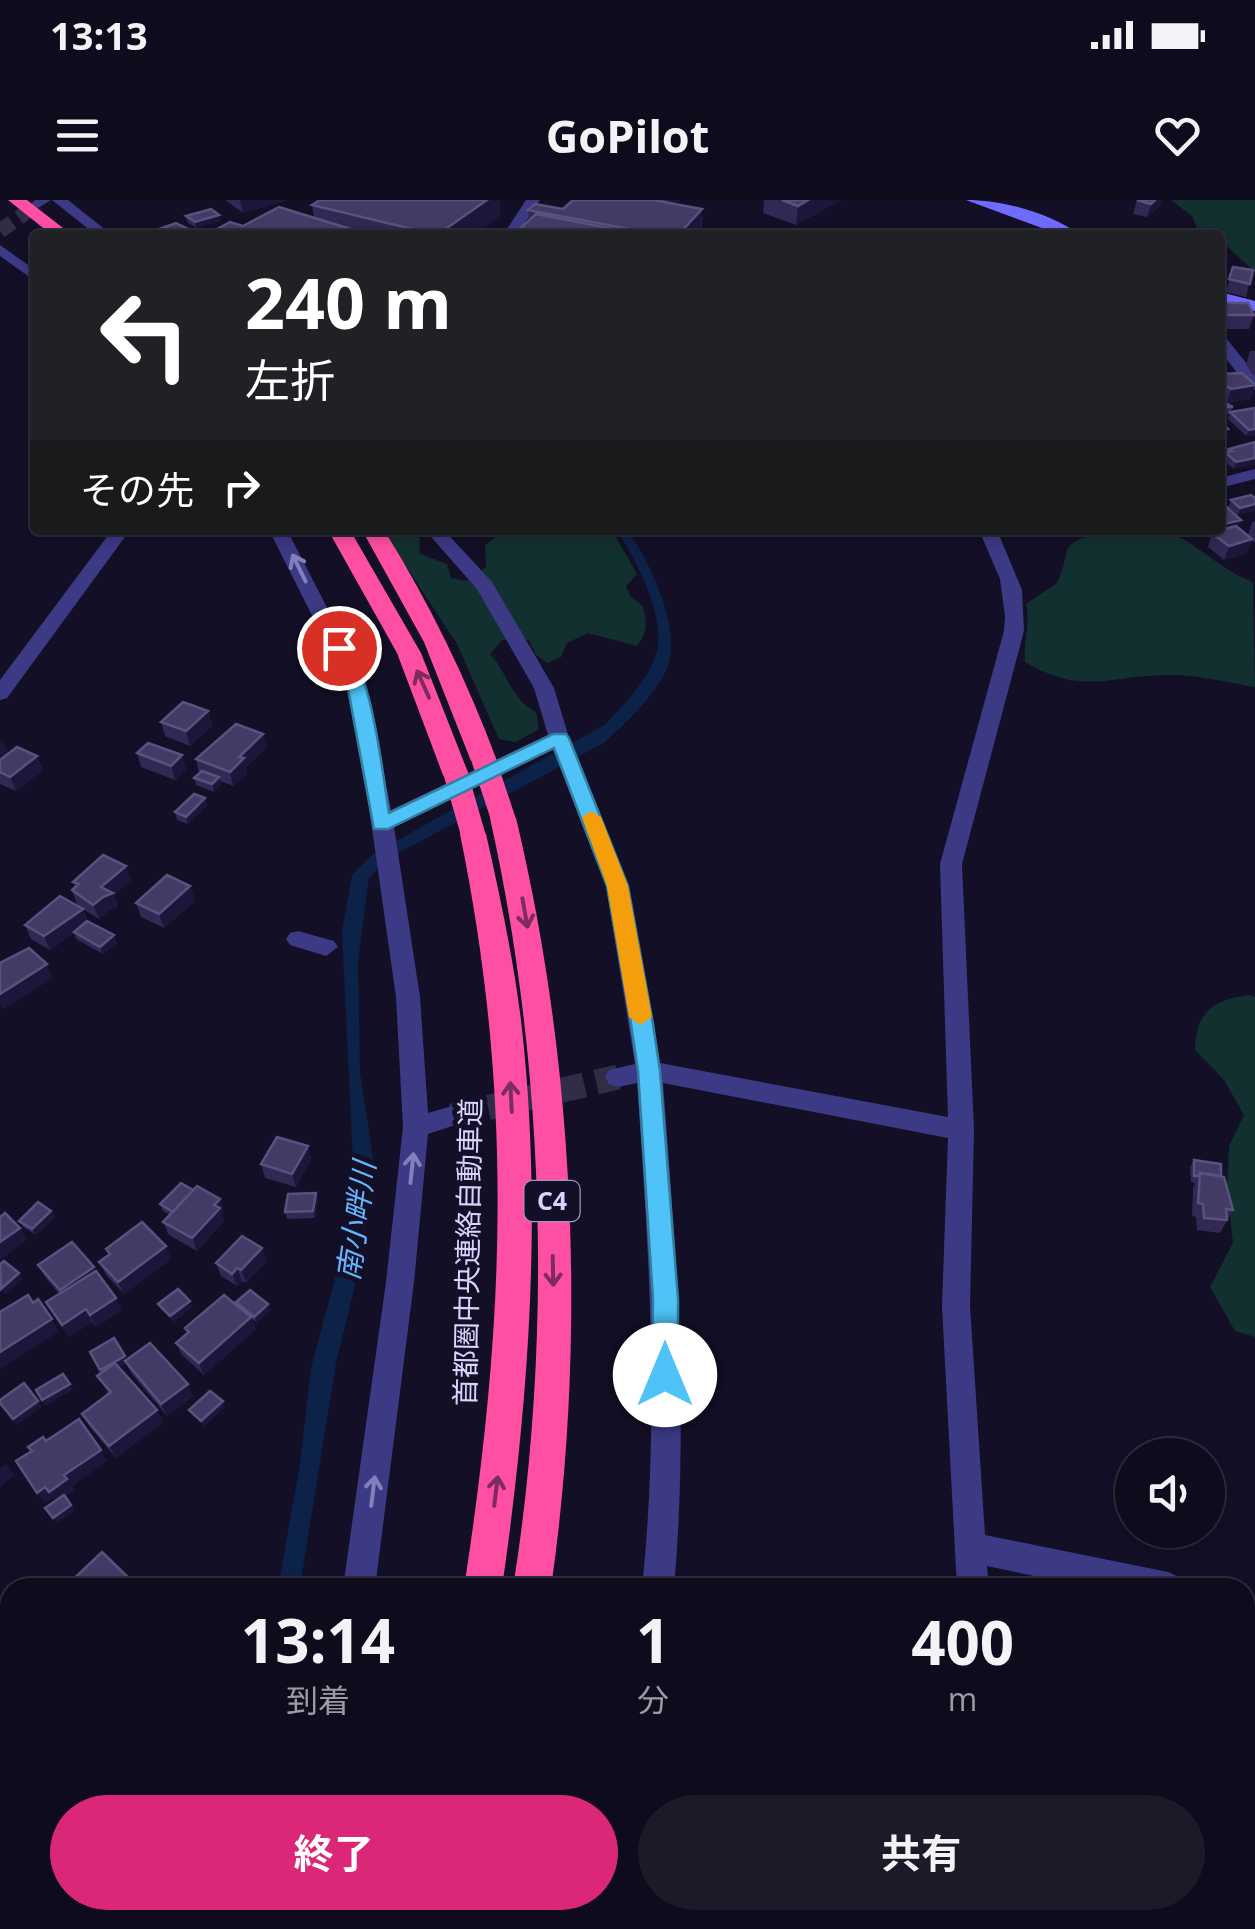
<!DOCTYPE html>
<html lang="ja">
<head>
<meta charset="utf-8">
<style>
	:root { --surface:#0e0b1c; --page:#1c1929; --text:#f1f3f6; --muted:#9b9ba3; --line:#2e2b3b; --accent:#db2777 }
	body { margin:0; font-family:"Open Sans","Noto Sans JP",sans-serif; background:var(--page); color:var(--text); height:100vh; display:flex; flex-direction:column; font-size:38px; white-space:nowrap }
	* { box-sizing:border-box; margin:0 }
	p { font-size:32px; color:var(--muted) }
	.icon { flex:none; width:55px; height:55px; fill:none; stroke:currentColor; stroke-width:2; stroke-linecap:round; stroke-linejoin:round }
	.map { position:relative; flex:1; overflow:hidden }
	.drawer { position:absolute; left:0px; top:1378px; width:1255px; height:352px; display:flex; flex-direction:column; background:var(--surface); border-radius:30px 30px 0 0; box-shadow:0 5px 15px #0003,0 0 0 2px var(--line) }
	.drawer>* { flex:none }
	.guide { position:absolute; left:30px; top:30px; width:1195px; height:305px; border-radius:10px; box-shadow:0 5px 15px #0003,0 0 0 2px var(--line); background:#202124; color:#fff; overflow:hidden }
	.controls { position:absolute; left:1115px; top:1238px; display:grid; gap:20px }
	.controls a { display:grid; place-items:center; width:110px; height:110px; border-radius:50%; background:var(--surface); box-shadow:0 5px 15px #0003,0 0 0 2px var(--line); font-size:50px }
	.pin { position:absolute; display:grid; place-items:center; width:85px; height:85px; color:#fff; margin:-42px; border:5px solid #fff; border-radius:50%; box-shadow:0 2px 10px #0007 }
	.me { position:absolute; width:110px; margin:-55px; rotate:0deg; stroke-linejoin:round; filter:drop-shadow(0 0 8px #0008) }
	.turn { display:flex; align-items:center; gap:35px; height:210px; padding:0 50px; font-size:45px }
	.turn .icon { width:130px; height:130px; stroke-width:2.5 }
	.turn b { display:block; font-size:70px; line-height:85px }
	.then { display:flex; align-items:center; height:95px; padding:0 50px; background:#0003; gap:20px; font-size:38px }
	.eta { display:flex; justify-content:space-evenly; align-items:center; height:170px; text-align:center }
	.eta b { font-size:60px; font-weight:700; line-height:70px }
	.button { display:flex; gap:20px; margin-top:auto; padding:20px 50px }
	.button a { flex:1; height:115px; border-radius:60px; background:var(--accent); color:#fff; font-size:40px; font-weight:700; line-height:115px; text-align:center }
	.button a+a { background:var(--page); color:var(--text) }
	.status { display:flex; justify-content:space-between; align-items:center; height:70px; padding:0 50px; background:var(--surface); direction:ltr }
	.status svg { height:28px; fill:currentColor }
	header { display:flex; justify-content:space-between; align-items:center; height:130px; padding:0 50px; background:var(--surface); font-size:45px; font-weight:700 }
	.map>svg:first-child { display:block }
</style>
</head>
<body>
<div class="status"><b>13:13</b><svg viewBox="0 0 49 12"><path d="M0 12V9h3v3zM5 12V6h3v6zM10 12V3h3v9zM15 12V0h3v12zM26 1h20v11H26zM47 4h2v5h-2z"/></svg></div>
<header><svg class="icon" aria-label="menu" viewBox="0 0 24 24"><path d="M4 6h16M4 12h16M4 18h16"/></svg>GoPilot<svg class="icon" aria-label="heart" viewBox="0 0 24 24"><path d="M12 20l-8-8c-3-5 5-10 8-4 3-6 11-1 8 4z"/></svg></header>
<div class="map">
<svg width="1255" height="1729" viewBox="0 0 1255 1729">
	<rect width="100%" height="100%" fill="#130f26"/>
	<path fill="#12302f" d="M1171 0H1255V72L1220 40V35L1197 28 1192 16Z
		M382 330H419L420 354 447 364 451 378 467 381 486 367 485 345 504 330H612L637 374 626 386 630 396 643 406C647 424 648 432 637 446L588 433 567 443 561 457 547 463 535 454 529 440H502L490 454C508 474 512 500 536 512L539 529 516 542 499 539 457 444Z
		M1102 330C1123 330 1161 328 1179 337 1206 351 1223 371 1253 382L1255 487C1230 483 1203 476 1177 475 1112 473 1086 498 1025 462 1023 441 1031 424 1026 404L1057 383C1075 346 1052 348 1102 330Z
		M1251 795 1255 797V1137L1235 1131 1210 1087 1233 1043 1227 988 1229 946 1244 915 1224 880 1195 850C1196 811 1214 799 1251 795Z"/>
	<path fill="#0c2248" d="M617 330H628C650 363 684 431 666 471 653 498 625 524 604 543L391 657 369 678 358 760 360 872 373 958 363 1052 336 1163 300 1387 278 1388 300 1264 311 1168 346 1037 353 961 342 731 352 675 373 654 606 524C624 504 648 480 656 454 667 418 636 360 617 330Z"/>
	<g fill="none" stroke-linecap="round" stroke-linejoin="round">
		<path stroke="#312d47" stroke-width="25" stroke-dasharray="25 12" stroke-linecap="butt" d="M452 916 618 877"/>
		<path stroke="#312d47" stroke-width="15" stroke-dasharray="15 8" stroke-linecap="butt" d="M0 31 38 4"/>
		<path fill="#3d3a85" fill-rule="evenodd" d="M52 0H68L112 35H96Z
			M526 0H540L517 35H503Z
			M0 45 35 70V81L0 56Z
			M1220 136 1226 138 1255 174V190L1249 188 1220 151Z
			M1255 269V279L1220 288V278Z
			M112 330H130L7 498 0 500V480Z
			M269 330H287L366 483 391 610 548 535 534 488 477 389 425 330H444L492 382 554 488 569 538 628 686 660 863 948 917 940 664 1004 431 1005 416 1000 379 979 330H997L1022 390 1024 431 962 664 974 930 970 1106 985 1335 1168 1372 1179 1377 1184 1388H1090L987 1366 989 1388H957L942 1106 948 938 663 883C676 1051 689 1219 674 1388H642C660 1219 649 1051 637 883L618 887 609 884 605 877 609 870 635 864 606 686 553 549 394 627 420 797 428 913 452 906 461 909 465 916 461 923 428 934 414 1082 375 1388H343L386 1082 403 927 396 797 369 607 346 483Z
			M298 731 334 741 338 747 326 756 290 745 286 739 290 733Z
			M1245 1395 1255 1398V1430L1245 1427Z
			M261 1720H297L295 1729H259Z
			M599 1720H635L634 1729H598Z
			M966 1720H1002V1729H966Z"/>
		<path fill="#3d3a85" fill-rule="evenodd" d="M51 0 38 8 31 4 35 0Z"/>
		<path fill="#6f6bff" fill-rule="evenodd" d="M966 0C1003 0 1051 13 1080 35H1061Z
			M1220 92 1255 101V111L1220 102Z"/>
		<path fill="#ff4fa3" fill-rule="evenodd" d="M8 0H27L72 35H52Z
			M328 330H350L421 453 469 575 465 581H447L443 575 397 453Z
			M362 330H384C430 404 467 480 497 561L493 567 484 569 471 561 424 442Z
			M503 609 512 612 516 618C575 864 587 1137 551 1388H513C553 1137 545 865 490 618L494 612Z
			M473 625 482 628 486 634C500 696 513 757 521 820 543 1010 529 1199 502 1388H464C505 1123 514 898 460 634L464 628Z
			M397 1720H441L439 1729H395Z
			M450 1720H494L493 1729H449Z"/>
		<path stroke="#ff4fa3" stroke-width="24" d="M484 561 503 618
			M456 575 473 634"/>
	</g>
	<path fill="#312854" d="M225 0H288L243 13Z
		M320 0H499L500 16 474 35H206L243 26 314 17 312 5Z
		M573 0H680L676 4 702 9V34L513 35 529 20 528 10 563 9Z
		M764 0H841L796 25 763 13Z
		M1137 0 1160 6 1147 17 1133 14Z
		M186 16 220 21 196 28 187 22Z
		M1233 67 1253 70 1246 97 1226 92Z
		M1220 103 1254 115 1249 129H1220Z
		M1250 151H1255V175H1253L1246 165Z
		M1220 166 1226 172V174L1251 199 1227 203 1220 198Z
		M1220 200 1233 207 1231 211 1255 235 1246 236 1228 219 1229 214H1220Z
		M1255 242 1234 269 1225 262 1222 274 1225 252H1228L1229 249Z
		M1251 295 1238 315 1228 307 1231 300Z
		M1255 321V343L1252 340 1247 353 1224 360 1208 347 1211 336 1206 330 1238 328 1248 335 1252 322Z
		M208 511 212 526 190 546 165 536 161 522Z
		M263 534 266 548 246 567 247 573 233 586 220 581 221 584 214 592 196 585 194 578 199 573 196 559Z
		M137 553 186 569 175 580 141 567Z
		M37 556 43 570 16 591 0 584V560Z
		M205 598 207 605 188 624 177 620 175 612Z
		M131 680 114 695 118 707 108 711 99 719 83 709 88 722 114 735 117 743 103 754 76 739 74 733 50 750 31 739 25 725 77 705 72 690 75 687 73 682Z
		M190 686 195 701 164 728 141 717 136 703Z
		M308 946 311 960 296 987 265 978 261 964Z
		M1194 960 1221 976 1233 1010 1220 1033 1197 1030 1196 1017 1192 1016 1193 987 1195 983 1191 982 1190 967Z
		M318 999 315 1018 287 1019 285 1012Z
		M160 1004 224 1012 222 1014 224 1021 197 1051 169 1035 163 1022 170 1015 163 1011Z
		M51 1011 55 1017 36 1035 23 1027 19 1021Z
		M106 1049 171 1059 124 1094 106 1075 99 1062 109 1055Z
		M267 1061 246 1083 242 1081 237 1086 221 1076 216 1063Z
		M38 1065 96 1071 122 1110 96 1127 92 1122 69 1137 46 1102 59 1094 45 1077Z
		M236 1102 268 1104 271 1110 257 1123 252 1119 256 1129 204 1175 182 1155 176 1143 187 1134 185 1128 237 1106Z
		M90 1152 127 1160 193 1196 167 1216 131 1173 126 1163 119 1167 157 1210 163 1222 116 1258 89 1226 82 1214 109 1194 97 1176 102 1173Z"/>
	<path fill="#1d163a" d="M240 0H288L243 13Z
		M487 0H499L500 16 474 35H437Z
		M667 0H680L667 14Z
		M808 0H841L796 25 798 6Z
		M1155 0H1162L1160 6 1147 17 1151 4Z
		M702 9 701 35H678Z
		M219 15 220 21 196 28 195 22Z
		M186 28 187 35H169Z
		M1255 185 1251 199 1227 203 1231 189Z
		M1228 229 1226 236 1220 237V231Z
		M1255 229V235L1246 236 1249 230Z
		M1255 258V265L1234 269 1236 262Z
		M1226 260 1222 274H1220V261Z
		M1255 304V311L1238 315 1240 308Z
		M1241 320 1236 334 1216 336 1218 330H1220V325Z
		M1252 339 1247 353 1224 360 1229 346Z
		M208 511 212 526 190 546 186 531Z
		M263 534 266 548 246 567 247 573 233 586 230 572 239 557Z
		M2 539 8 553 0 560V541Z
		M182 555 186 569 175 580 171 566Z
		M37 556 43 570 16 591 10 577Z
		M219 577 221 584 214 592 212 584Z
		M205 598 207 605 188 624 186 617Z
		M126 666 131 680 114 695 118 707 108 711 99 719 93 705 101 687Z
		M190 686 195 701 164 728 159 714Z
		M83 709 88 723 50 750 44 736Z
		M114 735 117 743 103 754 100 747Z
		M47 764 53 778 3 810 0 805V794Z
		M308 946 311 960 296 987 292 974Z
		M316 993 318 999 315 1018 313 1011Z
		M220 999 224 1012 222 1014 224 1021 197 1051 192 1038 214 1005Z
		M51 1011 55 1017 36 1035 32 1029Z
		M20 1028 27 1040 0 1060V1042Z
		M166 1046 171 1059 124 1094 118 1082Z
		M262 1048 267 1061 246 1083 241 1070Z
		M94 1067 100 1080 66 1103 60 1090Z
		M237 1068 242 1081 237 1086 232 1074Z
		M19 1073 23 1079 5 1095 1 1089Z
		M116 1098 122 1110 96 1127 90 1115Z
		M190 1101 193 1107 173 1123 170 1116Z
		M268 1104 271 1110 257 1123 254 1117Z
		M86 1109 92 1122 69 1137 62 1125Z
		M251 1117 256 1129 204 1175 199 1163Z
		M52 1119 59 1132 0 1169V1152Z
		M125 1156 128 1162 104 1176 100 1170Z
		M70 1184 73 1190 45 1206 42 1200Z
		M188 1184 193 1196 167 1216 161 1204Z
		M38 1201 42 1207 17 1225 13 1219Z
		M223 1201 225 1207 204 1227 201 1221Z
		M157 1210 163 1222 116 1258 109 1246Z
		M101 1250 107 1261 72 1286 75 1290 56 1303 53 1298 45 1304 37 1293Z
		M6 1264 14 1275 0 1287V1268Z
		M71 1305 75 1310 57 1324 53 1318Z
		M5 1540 10 1544 9 1553 0 1545Z"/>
	<path fill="#433a66" stroke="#5a527e" stroke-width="2.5" d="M320 0H487L437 35 312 5Z
		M573 0H653L702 9 678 35H661L528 10 535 4 563 9Z
		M782 0H808L798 6Z
		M1137 0H1155L1151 4Z
		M279 7 370 35H206L230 22 243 26Z
		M211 9 219 15 195 22 186 16Z
		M536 14 644 35H513Z
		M176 23 186 28 169 35 159 29Z
		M1233 67 1253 70 1250 84 1229 79Z
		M1220 103H1248L1254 115H1224Z
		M1242 173 1255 185 1231 189 1220 182V174Z
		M1220 200 1233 207H1220Z
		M1255 208V229L1249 230 1230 212Z
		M1220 220 1228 229 1220 231Z
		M1255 242V258L1236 262 1225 252 1232 251 1229 249Z
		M1251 295 1255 298V304L1240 308 1231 300Z
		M1220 301 1241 320 1220 325Z
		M1236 326 1252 339 1229 346 1212 333Z
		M183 502 208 511 186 531 161 522Z
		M236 524 263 534 239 557 244 558 230 572 196 559Z
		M148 543 182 555 171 566 137 553Z
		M17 547 37 556 10 577 0 572V560Z
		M202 571 219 577 212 584 194 578Z
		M194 594 205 598 186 617 175 612Z
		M103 655 126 666 101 687 113 693 103 697 93 705 72 690 79 684 73 682Z
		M167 675 190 686 159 714 136 703Z
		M60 696 83 709 44 736 25 725Z
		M87 721 114 735 100 747 74 732Z
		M29 748 47 764 0 794V763Z
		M277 937 308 946 292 974 261 964Z
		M1194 960 1221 964V976L1200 973 1199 976H1194Z
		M1200 973 1224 977 1233 1010 1226 1009 1227 1020 1204 1018 1203 1004 1198 1003Z
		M181 983 193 990 173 1012 160 1004Z
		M197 986 220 999 214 1005 220 1008 192 1038 163 1022Z
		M316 993 313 1011 285 1012 288 994Z
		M38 1002 51 1011 32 1029 19 1021Z
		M5 1013 20 1028 0 1042V1017Z
		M142 1022 166 1046 118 1082 99 1062 110 1054 106 1049Z
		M242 1036 262 1048 241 1070 237 1068 232 1074 216 1063Z
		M72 1042 94 1067 60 1090 38 1065Z
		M4 1061 19 1073 1 1089 0 1064Z
		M96 1071 116 1098 90 1115 86 1109 62 1125 46 1102Z
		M178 1089 190 1101 170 1116 158 1104Z
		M250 1090 268 1104 254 1117 236 1102Z
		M28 1095 33 1103 38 1099 52 1119 0 1152V1112Z
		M224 1095 251 1117 199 1163 176 1143 189 1132 185 1128Z
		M114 1138 125 1156 100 1170 90 1152Z
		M150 1143 188 1184 161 1204 125 1161Z
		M115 1163 157 1210 109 1246 82 1214 111 1192 97 1176Z
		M63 1174 70 1184 42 1200 36 1190Z
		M24 1183 38 1201 13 1219 0 1203V1200Z
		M210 1191 223 1201 201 1221 189 1210Z
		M79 1219 101 1250 64 1275 67 1279 49 1292 45 1287 37 1293 16 1261 32 1251 28 1247 43 1237 46 1241Z
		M64 1295 71 1305 53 1318 45 1308Z
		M102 1352 139 1388H64Z
		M10 1504V1547L5 1540 0 1545V1513Z"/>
	<defs><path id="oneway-shaft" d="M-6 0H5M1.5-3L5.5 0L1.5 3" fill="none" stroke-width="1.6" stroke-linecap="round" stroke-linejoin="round" transform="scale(2.5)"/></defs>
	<g stroke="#837fbc">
		<use href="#oneway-shaft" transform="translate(299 368) rotate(-116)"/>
		<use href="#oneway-shaft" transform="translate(412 968) rotate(-84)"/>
		<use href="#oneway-shaft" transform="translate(373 1291) rotate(-83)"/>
	</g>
	<g stroke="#7d2c5e">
		<use href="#oneway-shaft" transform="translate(423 484) rotate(-114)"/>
		<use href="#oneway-shaft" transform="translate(525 713) rotate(80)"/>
		<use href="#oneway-shaft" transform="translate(511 897) rotate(-93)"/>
		<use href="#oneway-shaft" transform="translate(553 1071) rotate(89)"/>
		<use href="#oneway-shaft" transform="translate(496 1291) rotate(-83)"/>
	</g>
	<path fill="#4fc3f7" stroke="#337fa1" stroke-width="2.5" d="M339 443C371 455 383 579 389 613L553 534H566L569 538 628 686 653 824 660 871 678 1099V1175L674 1183 665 1187 656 1183 652 1175 653 1099 638 871 631 824 607 686 554 548 388 629H374L347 483 330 448Z"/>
	<path fill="#f59e0b" d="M591 611 601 617 628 686 652 817 640 825 629 817 607 686 582 617Z"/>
	<g text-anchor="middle" stroke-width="10" stroke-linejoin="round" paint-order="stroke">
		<rect fill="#130f26" stroke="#9e99be" stroke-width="2.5" x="524.5" y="981" width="55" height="40" rx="8"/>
		<g font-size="25" font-weight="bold" fill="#d9d4ff">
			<text x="552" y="1010">C4</text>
		</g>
		<g font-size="28" fill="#d9d4ff" stroke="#130f26">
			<text transform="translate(468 1052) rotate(-89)" y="10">首都圏中央連絡自動車道</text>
		</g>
		<g font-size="30" font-style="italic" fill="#62b6ff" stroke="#130f26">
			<text transform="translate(357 1021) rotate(-82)" y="10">南小畔川</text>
		</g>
	</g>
</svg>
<div class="controls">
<a><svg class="icon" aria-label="sound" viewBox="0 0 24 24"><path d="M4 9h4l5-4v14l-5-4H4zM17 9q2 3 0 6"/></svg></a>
</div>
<div class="pin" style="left:339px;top:448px;background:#d93025"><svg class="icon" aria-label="arrive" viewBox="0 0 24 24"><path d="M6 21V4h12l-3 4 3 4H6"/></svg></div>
<svg class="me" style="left:665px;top:1175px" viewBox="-20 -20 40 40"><circle r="19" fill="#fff"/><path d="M0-13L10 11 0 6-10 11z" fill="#4fc3f7"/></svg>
<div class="guide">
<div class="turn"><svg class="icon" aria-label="left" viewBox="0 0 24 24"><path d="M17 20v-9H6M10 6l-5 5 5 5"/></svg><div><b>240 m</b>左折</div></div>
<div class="then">その先<svg class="icon" aria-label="right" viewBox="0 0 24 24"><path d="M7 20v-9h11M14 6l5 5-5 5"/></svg></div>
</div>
<section class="drawer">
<div class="eta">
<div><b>13:14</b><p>到着</p></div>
<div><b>1</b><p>分</p></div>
<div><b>400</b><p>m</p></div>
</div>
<div class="button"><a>終了</a><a>共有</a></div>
</section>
</div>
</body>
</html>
